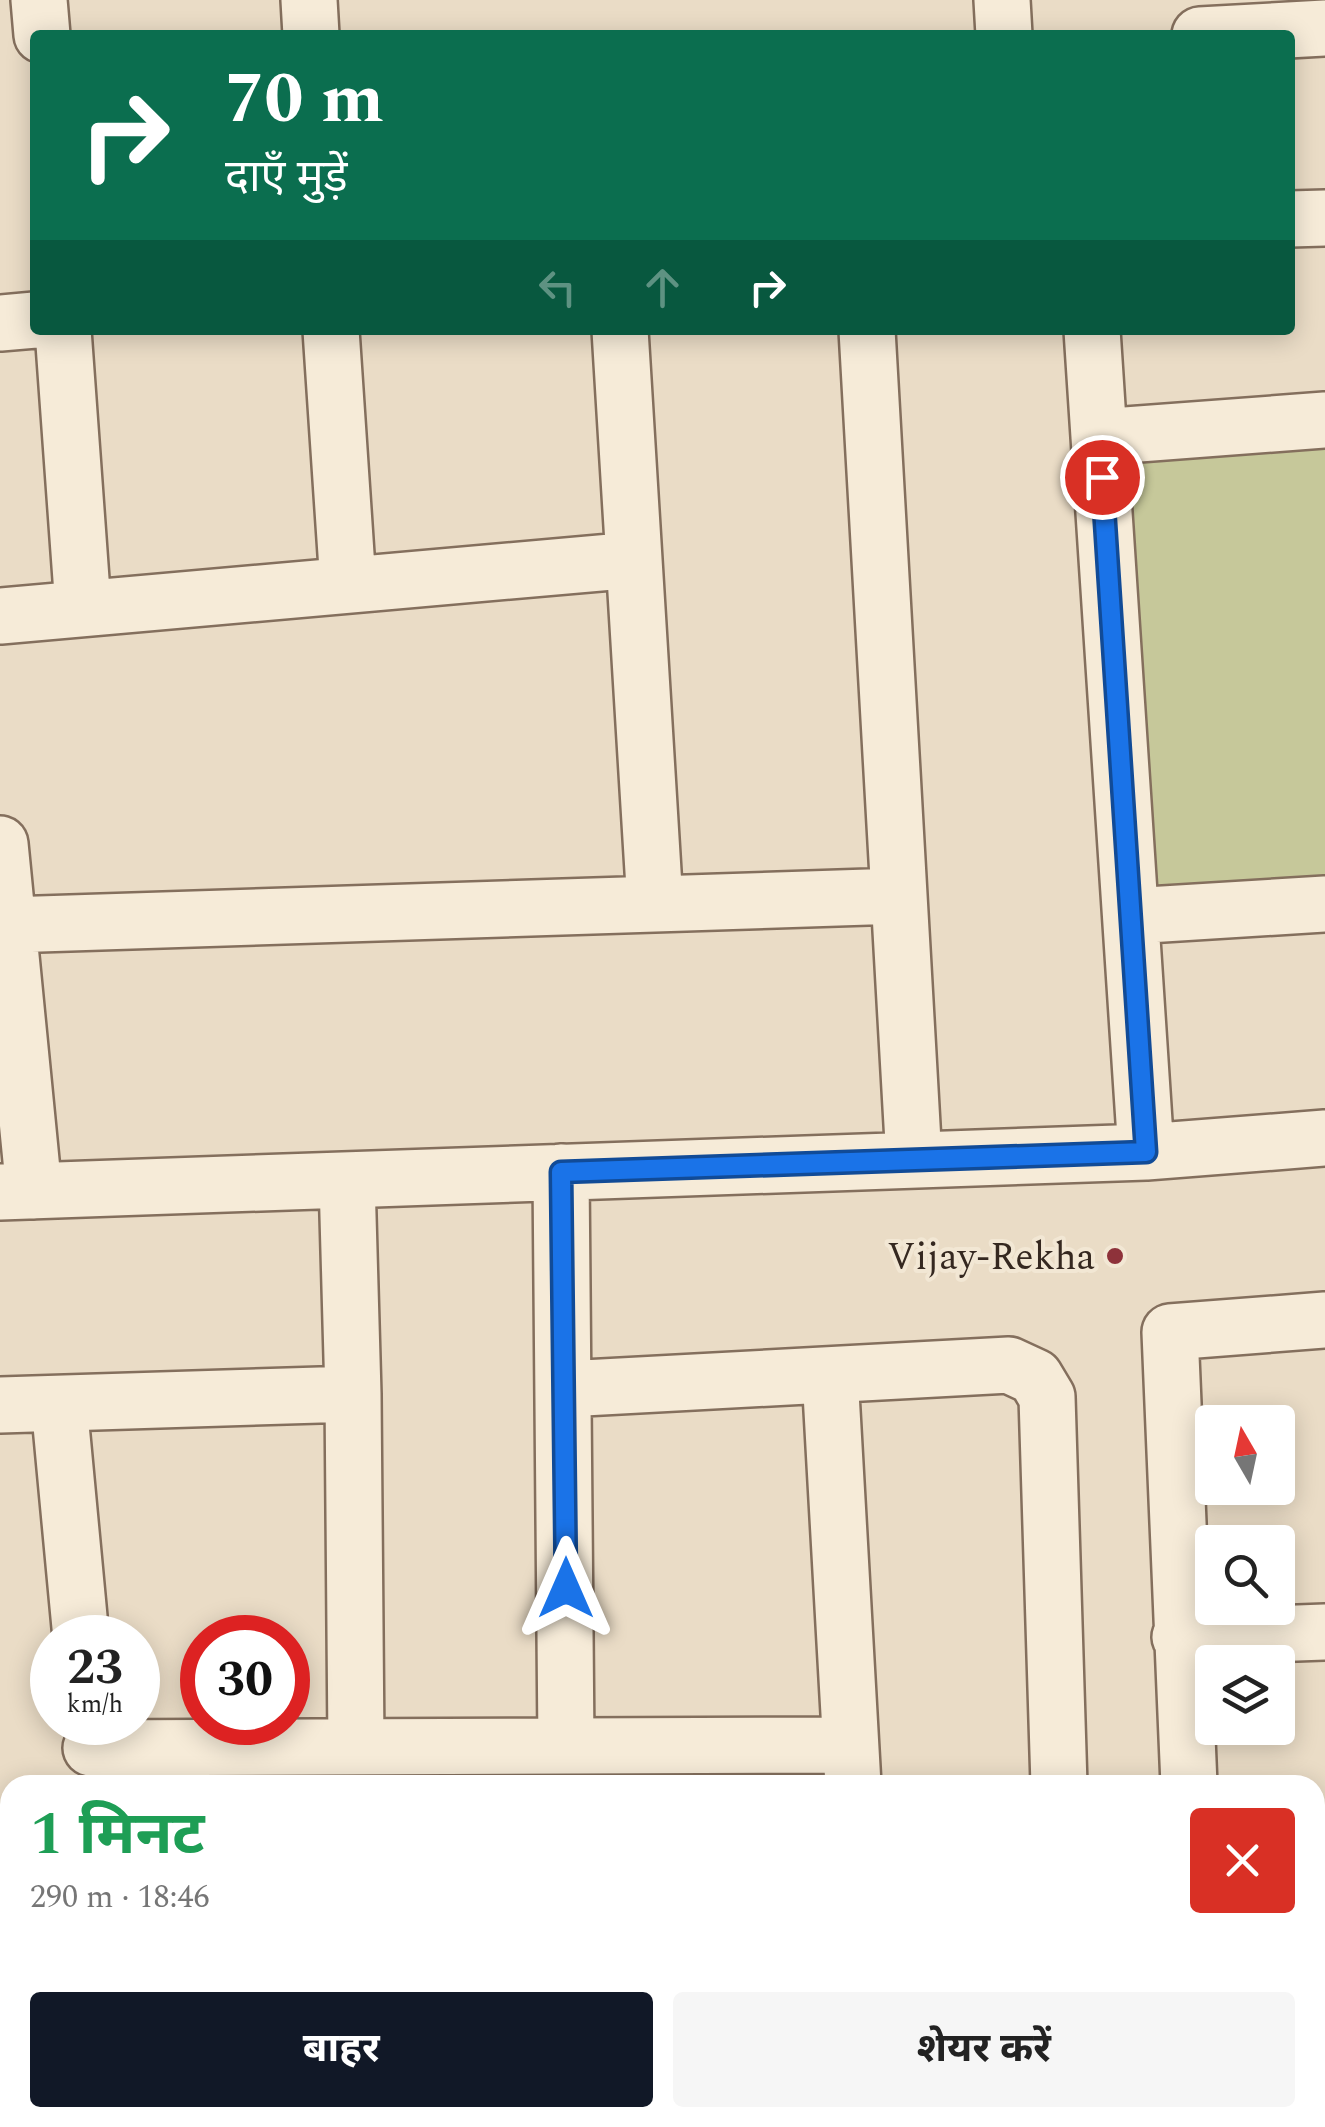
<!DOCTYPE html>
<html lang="hi">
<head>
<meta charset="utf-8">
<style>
	:root { --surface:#fff; --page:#f6f6f6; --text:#222; --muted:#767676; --accent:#111827 }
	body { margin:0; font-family:Spectral,"Noto Sans Devanagari",serif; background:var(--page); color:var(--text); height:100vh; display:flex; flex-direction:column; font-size:38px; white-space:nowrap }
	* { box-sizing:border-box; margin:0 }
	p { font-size:32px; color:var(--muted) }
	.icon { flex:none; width:55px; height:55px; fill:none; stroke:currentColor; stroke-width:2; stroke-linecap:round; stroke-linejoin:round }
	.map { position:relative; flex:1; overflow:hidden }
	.details { position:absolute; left:0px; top:1775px; width:1325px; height:352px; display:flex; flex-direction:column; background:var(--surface); border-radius:30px 30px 0 0; box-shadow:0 5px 25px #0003 }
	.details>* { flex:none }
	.hud { position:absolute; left:30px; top:30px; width:1265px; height:305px; border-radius:10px; box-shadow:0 5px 25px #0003; background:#0b6e4f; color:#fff; overflow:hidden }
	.needle { width:65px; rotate:351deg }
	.controls { position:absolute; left:1195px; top:1405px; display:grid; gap:20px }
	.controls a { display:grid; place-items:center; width:100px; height:100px; border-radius:10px; background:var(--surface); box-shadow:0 5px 25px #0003; font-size:50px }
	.speed { position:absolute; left:30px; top:1615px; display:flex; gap:20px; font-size:50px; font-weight:700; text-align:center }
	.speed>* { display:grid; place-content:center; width:130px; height:130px; border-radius:50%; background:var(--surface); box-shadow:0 5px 25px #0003; line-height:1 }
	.speed small { font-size:25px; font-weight:400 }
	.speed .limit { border:15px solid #d22; background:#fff; color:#111 }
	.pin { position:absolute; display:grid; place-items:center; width:85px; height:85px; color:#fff; margin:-42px; border:5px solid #fff; border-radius:50%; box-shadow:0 2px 10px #0007 }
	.me { position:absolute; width:110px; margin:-55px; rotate:0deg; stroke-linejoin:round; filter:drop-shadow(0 0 8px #0008) }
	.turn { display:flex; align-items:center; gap:35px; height:210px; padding:0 30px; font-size:45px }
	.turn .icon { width:130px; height:130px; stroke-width:2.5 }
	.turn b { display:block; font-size:70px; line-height:85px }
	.lanes { display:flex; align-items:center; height:95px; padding:0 30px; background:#0003; justify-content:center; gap:50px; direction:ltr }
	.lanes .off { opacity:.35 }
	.round { display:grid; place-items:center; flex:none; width:105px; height:105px; border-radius:10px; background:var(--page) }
	.headline { display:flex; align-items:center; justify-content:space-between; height:170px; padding:0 30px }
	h1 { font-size:60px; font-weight:700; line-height:75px; color:#1e9e55 }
	.button { display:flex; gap:20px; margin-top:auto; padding:20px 30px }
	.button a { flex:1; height:115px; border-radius:10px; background:var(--accent); color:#fff; font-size:40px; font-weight:700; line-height:115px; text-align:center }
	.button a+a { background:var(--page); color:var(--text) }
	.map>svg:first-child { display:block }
</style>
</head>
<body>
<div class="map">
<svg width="1325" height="2127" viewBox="0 0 1325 2127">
	<rect width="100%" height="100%" fill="#eadcc6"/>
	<path fill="#c6c89a" d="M1325 436V882L1125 909 1108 455Z"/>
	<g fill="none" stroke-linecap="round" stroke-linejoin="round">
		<defs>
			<path id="minor" d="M39 0 42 35
				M309 0 311 35
				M1002 0 1004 35
				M1200 35 1325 28
				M1290 219 1325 218
				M0 323 35 320
				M63 330 83 607
				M331 330 348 584
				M620 330 655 904
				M867 330 914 1160
				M1092 330 1146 1152
				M1099 437 1325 420
				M0 616 634 560
				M0 844 34 1191
				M1131 916 1325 904
				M8 925 899 896
				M561 1172 566 1746
				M347 1180 353 1394 356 1746
				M0 1192 1146 1152 1325 1138
				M830 1375 853 1785
				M565 1389 1009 1365 1035 1377 1047 1397 1059 1785
				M59 1404 81 1638
				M0 1405 353 1394
				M1180 1637 1325 1632
				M91 1748 850 1745
				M1189 1785 1170 1332 1325 1320
				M0 1975H10
				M152 2118 154 2127
				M360 2118V2127
				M575 2118V2127
				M1208 2118 1210 2127"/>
		</defs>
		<use href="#minor" stroke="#846f5d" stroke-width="60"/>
		<use href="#minor" stroke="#f6ebd8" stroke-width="55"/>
	</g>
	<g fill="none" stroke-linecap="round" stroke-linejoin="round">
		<defs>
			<path id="route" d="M566 1588 561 1172 1146 1152 1102 477"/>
		</defs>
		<use href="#route" stroke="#114b97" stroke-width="25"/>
		<use href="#route" stroke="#1a73e8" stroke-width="18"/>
	</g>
	<circle fill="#8e323a" stroke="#f2e7d4" stroke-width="4" cx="1115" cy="1256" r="10"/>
	<g text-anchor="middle" stroke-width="8" stroke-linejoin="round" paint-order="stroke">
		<g font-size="38" fill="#352820" stroke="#f2e7d4" text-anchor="end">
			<text x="1095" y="1269">Vijay-Rekha</text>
		</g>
	</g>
</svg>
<div class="controls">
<a><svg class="needle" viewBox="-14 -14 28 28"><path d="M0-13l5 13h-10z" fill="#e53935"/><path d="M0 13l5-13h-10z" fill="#767676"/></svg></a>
<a><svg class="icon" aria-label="search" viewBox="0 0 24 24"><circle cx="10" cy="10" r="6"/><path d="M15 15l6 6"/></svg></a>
<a><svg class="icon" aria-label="layers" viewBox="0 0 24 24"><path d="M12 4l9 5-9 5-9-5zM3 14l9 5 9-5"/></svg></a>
</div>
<div class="speed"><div>23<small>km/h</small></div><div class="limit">30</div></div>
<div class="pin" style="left:1102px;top:477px;background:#d93025"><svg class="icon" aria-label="arrive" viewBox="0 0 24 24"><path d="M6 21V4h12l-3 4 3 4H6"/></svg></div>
<svg class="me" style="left:566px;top:1588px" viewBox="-20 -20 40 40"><path d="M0-17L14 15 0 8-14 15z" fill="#1a73e8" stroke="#fff" stroke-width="4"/></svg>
<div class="hud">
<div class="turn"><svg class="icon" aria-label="right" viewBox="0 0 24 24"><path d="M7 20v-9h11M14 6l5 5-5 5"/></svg><div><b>70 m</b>दाएँ मुड़ें</div></div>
<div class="lanes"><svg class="icon off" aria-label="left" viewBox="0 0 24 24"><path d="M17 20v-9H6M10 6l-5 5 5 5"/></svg><svg class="icon off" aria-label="ahead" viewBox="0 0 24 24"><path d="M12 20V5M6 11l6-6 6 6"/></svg><svg class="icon" aria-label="right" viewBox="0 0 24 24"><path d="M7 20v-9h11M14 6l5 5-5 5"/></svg></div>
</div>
<section class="details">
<div class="headline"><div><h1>1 मिनट</h1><p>290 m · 18:46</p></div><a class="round" style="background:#d93025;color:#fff"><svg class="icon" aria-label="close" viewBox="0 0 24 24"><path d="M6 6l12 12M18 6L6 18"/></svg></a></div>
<div class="button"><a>बाहर</a><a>शेयर करें</a></div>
</section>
</div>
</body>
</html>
